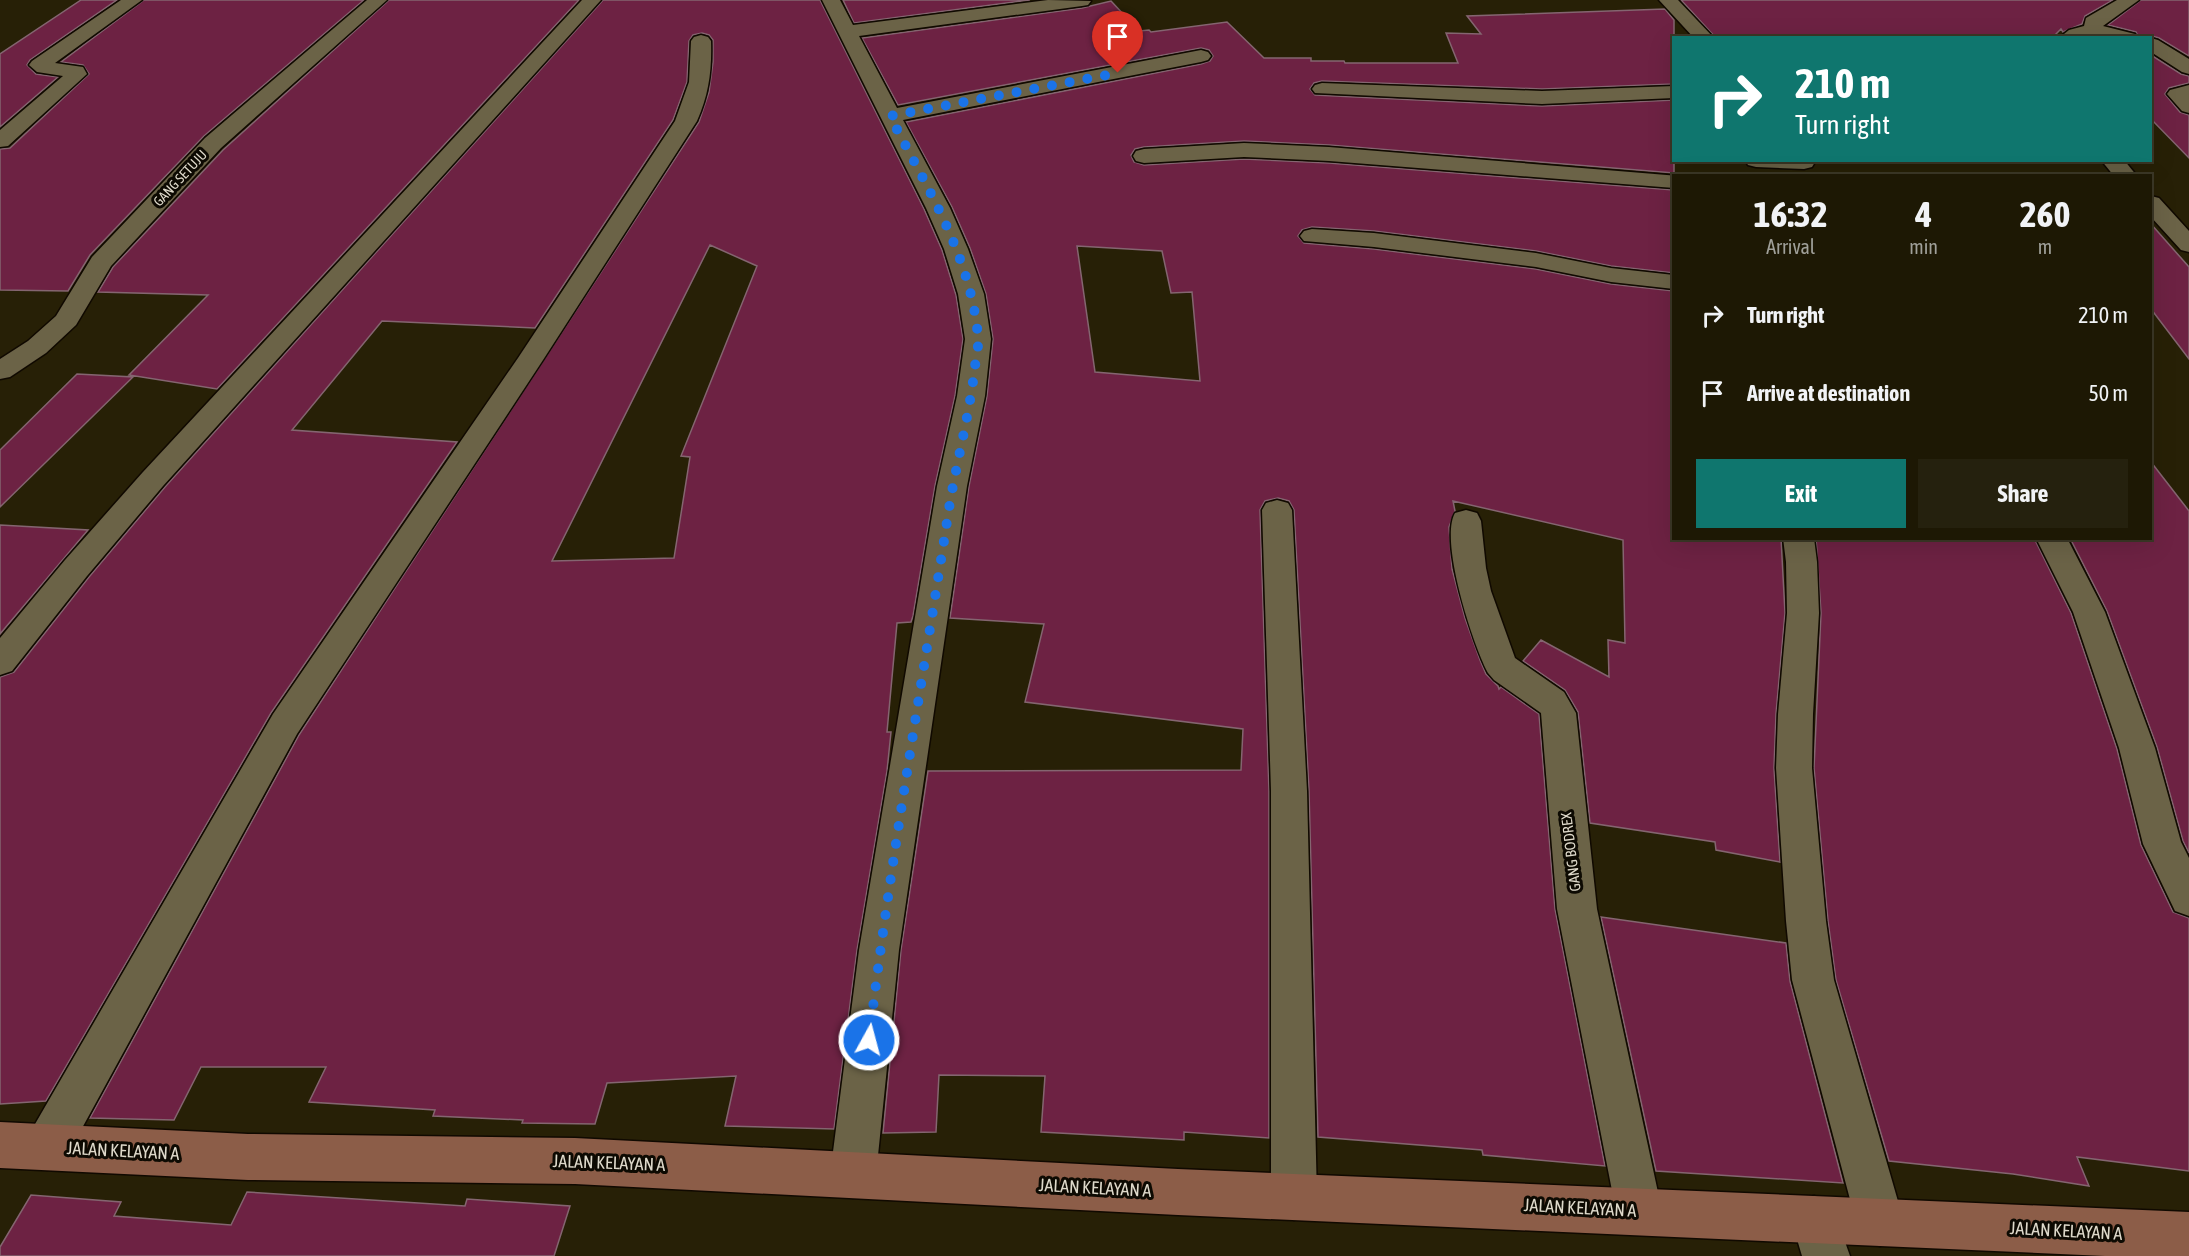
<!DOCTYPE html>
<html lang="en">
<head>
<meta charset="utf-8">
<style>
	:root { --surface:#1d1804; --page:#25210e; --text:#f1f3f6; --muted:#a0a09a; --line:#3b3726; --accent:#0f766e }
	body { margin:0; font-family:"Asap Condensed",sans-serif; background:var(--page); color:var(--text); height:100vh; display:flex; flex-direction:column; font-size:22px; white-space:nowrap }
	* { box-sizing:border-box; margin:0 }
	p { font-size:20px; color:var(--muted) }
	.icon { flex:none; width:33px; height:33px; fill:none; stroke:currentColor; stroke-width:2; stroke-linecap:round; stroke-linejoin:round }
	.map { position:relative; flex:1; overflow:hidden }
	.side { position:absolute; left:1672px; top:174px; width:480px; height:366px; display:flex; flex-direction:column; background:var(--surface); border-radius:0px; box-shadow:0 6px 24px #0002,0 0 0 2px var(--line) }
	.side>* { flex:none }
	.guide { position:absolute; left:1672px; top:36px; width:480px; height:126px; border-radius:0px; box-shadow:0 6px 24px #0002,0 0 0 2px var(--line); background:#0f766e; color:#fff; overflow:hidden }
	.pin { position:absolute; display:grid; place-items:center; width:51px; height:51px; color:#fff; margin:-62px -26px; border-radius:50% 50% 50% 0; rotate:-45deg; box-shadow:0 0 6px #0007 }
	.pin .icon { rotate:45deg }
	.me { position:absolute; width:66px; margin:-33px; rotate:7deg; stroke-linejoin:round; filter:drop-shadow(0 0 4px #0008) }
	.turn { display:flex; align-items:center; gap:21px; height:126px; padding:0 24px; font-size:27px }
	.turn .icon { width:78px; height:78px; stroke-width:2.5 }
	.turn b { display:block; font-size:42px; line-height:51px }
	.eta { display:flex; justify-content:space-evenly; align-items:center; height:102px; text-align:center }
	.eta b { font-size:36px; font-weight:700; line-height:42px }
	.action { display:flex; gap:12px; margin-top:auto; padding:12px 24px }
	.action a { flex:1; height:69px; border-radius:0px; background:var(--accent); color:#fff; font-size:24px; font-weight:700; line-height:69px; text-align:center }
	.action a+a { background:var(--page); color:var(--text) }
	ul { padding:0; list-style:none }
	li { display:flex; align-items:center; gap:18px; height:78px; padding:0 24px }
	li div { flex:1 }
	li b { display:block; font-size:22px }
	li em { font-style:normal }
	.map>svg:first-child { display:block }
</style>
</head>
<body>
<div class="map">
<svg width="2189" height="1256" viewBox="0 0 2189 1256">
	<rect width="100%" height="100%" fill="#272006"/>
	<path fill="#6d2243" stroke="#846570" stroke-width="1.5" fill-rule="evenodd" d="M81 0H117L30 60 27 65 36 74 58 77 0 127V54Z
		M144 0H364L204 136 90 255 68 291 0 290V149L10 148 89 74 83 65 61 62Z
		M389 0H579L217 389 129 375 208 295 98 292 113 267 223 150Z
		M603 0H820L924 209 942 250 956 295 963 339 955 396 935 486 913 616 911 622 897 623 887 732H891L887 771 857 950 834 1129 725 1126 736 1076 607 1083 595 1124 522 1123 523 1120 433 1116 435 1110 309 1102 326 1067H201L174 1120 90 1118 299 735 699 122 709 92 713 62V40L709 35 702 33 693 35 689 41 687 82 673 120 535 328 382 321 292 430 457 442 271 713 46 1101 0 1104V677L14 672 89 577 165 487ZM710 245 757 266 681 456 690 457 674 558 552 561Z
		M843 0H1030L854 23Z
		M1681 0H2113L2085 16 2082 24 2063 32 2061 29 2052 38H1716Z
		M2141 0H2189V56L2159 38 2152 36 2139 38 2136 32 2108 25Z
		M1111 1 1139 31 1149 30 1151 32 1227 22 1264 58H1311V61H1344L1345 63H1458L1446 33 1481 34 1467 16 1665 9 1674 20V84L1542 89 1322 81 1314 83 1310 89 1315 95 1542 106 1674 100V173L1329 145 1244 141 1144 147 1135 149 1131 155 1134 162 1144 165 1244 159 1329 163 1674 190V273L1611 266 1536 251 1374 231 1312 227 1302 230 1298 236 1304 243 1374 249 1536 269 1611 284 1674 291V538H1781L1785 613 1776 714 1774 768 1780 862 1716 850 1715 842 1590 823 1578 712 1565 690 1523 661 1541 640 1609 677 1608 640 1625 643 1623 540 1453 501 1455 511 1449 527 1452 569 1465 618 1480 660 1486 674 1498 686 1499 689 1501 687 1539 714 1555 909 1605 1166 1483 1155 1482 1150 1318 1137 1309 791 1294 510 1289 501 1278 498 1265 501 1260 510 1269 791V1138L1184 1132V1140L1041 1132 1045 1076 939 1075 936 1132 883 1133 901 950 928 771 1241 770 1243 729 1025 702 1044 624 950 618 969 486 987 396 993 339 986 294 970 248 952 207 906 122 1201 64 1210 61 1213 56 1209 50 1201 48 898 105 862 38 1082 8ZM1077 246 1162 251 1171 293 1192 292 1200 381 1095 372Z
		M2151 55 2181 74 2189 76V83L2169 88 2165 94 2180 112 2189 115V158L2151 119Z
		M2151 224 2189 267V359L2151 309Z
		M77 374 133 377 0 507V450Z
		M2151 462 2189 511V853L2183 841 2157 747 2107 611 2070 538 2151 540Z
		M0 525 88 530 0 634Z
		M1816 538H2034L2071 613 2117 749 2141 845 2173 912 2189 918V1171L2077 1157 2089 1186 2013 1174 1889 1161 1836 980 1828 921 1814 768 1821 613Z
		M1601 917 1786 943 1790 981 1843 1183 1656 1171Z
		M247 1192 465 1206 467 1199 570 1206 554 1256H0V1247L31 1195 121 1202 114 1216 231 1225Z"/>
	<g fill="none" stroke-linecap="round" stroke-linejoin="round">
		<defs>
			<path id="street" d="M121 0H142L55 63 83 67 87 74 8 146 0 147V130L63 76 37 72 29 65 32 61Z
				M367 0H387L221 148 111 266 76 325 46 353 10 377 0 379V359L28 341 56 316 92 257 205 138Z
				M582 0H601L163 486 87 576 12 671 0 675V638L65 560 143 472Z
				M822 0H840L853 25 1048 0 1091 1 1088 5 1082 6 859 36 897 108 1201 50 1208 52 1211 56 1208 60 1201 62 903 120 950 208 968 249 984 294 991 339 985 396 967 486 899 950 876 1175 869 1191 853 1198 837 1191 830 1175 859 950 937 486 957 396 965 339 958 294 944 249 926 208Z
				M1659 0H1678L1714 38H1694Z
				M2117 0H2139L2103 26 2135 34 2137 38H2059L2069 30 2084 26 2086 18Z
				M701 35 708 37 711 41C712 70 709 94 697 121L543 360 297 734 63 1163 47 1170 31 1163 24 1147 31 1131 273 714 518 358 675 121 689 82 691 41 694 37Z
				M2151 38 2158 40 2189 59V74L2182 72 2151 52Z
				M1322 83 1542 91 1674 86V98L1542 104 1315 93 1312 89 1315 85Z
				M2189 85V113L2182 111 2167 94 2170 90Z
				M1244 143 1329 147 1679 176H1674V188L1329 161 1244 157 1144 163 1136 161 1133 156 1136 151 1144 149Z
				M1745 160H1814L1815 162 1812 167 1804 169 1756 167 1748 165Z
				M2101 160H2124L2137 176H2114Z
				M2151 196 2159 198 2189 231V252L2181 250 2151 217Z
				M1312 229 1374 233 1536 253 1611 268 1674 275V289L1611 282 1536 267 1374 247 1304 241 1300 236 1304 231Z
				M1277 500 1288 503 1292 510 1307 791 1317 1197 1310 1213 1294 1220 1278 1213 1271 1197V791L1262 510 1266 503Z
				M1466 510 1477 513 1481 521 1486 568 1491 591 1515 658 1564 692 1576 713 1597 909 1662 1211 1656 1228 1639 1234 1622 1228 1616 1211 1557 909 1541 713 1494 680 1488 673C1473 645 1439 541 1455 513Z
				M1783 538H1814L1817 562 1819 613 1813 714 1812 768 1826 921 1834 980 1904 1222 1897 1239 1880 1246 1863 1239 1856 1222 1792 980 1786 921 1776 768 1778 714 1787 613 1786 562Z
				M2036 538H2067L2105 612 2155 748 2181 842 2189 858V916L2175 911 2143 844 2119 748 2073 612Z
				M1814 1196 1831 1202 1850 1256H1802L1791 1219 1797 1202Z"/>
			<path id="secondary" d="M0 1122 248 1134 575 1138 1178 1169 2189 1212V1256H2105L1178 1215 575 1184 248 1180 0 1168Z"/>
		</defs>
		<use href="#street" stroke="#100900" stroke-width="3"/>
		<use href="#secondary" stroke="#100900" stroke-width="3"/>
		<use href="#street" fill="#6b6347" fill-rule="evenodd"/>
		<use href="#secondary" fill="#8c5d48" fill-rule="evenodd"/>
	</g>
	<g fill="none" stroke-linecap="round" stroke-linejoin="round">
		<path stroke="#1a73e8" stroke-width="10" stroke-dasharray="0 18" d="M869 1040C890 864 921 690 948 515 955 468 968 422 974 374 975 362 979 349 978 337 971 256 926 186 890 116L1118 73"/>
	</g>
	<g text-anchor="middle" stroke-width="6" stroke-linejoin="round" paint-order="stroke">
		<g font-size="14" fill="#ded9ca" stroke="#0d0a02">
			<text transform="translate(180 178) rotate(-47)" y="5">GANG SETUJU</text>
		</g>
		<g font-size="15" fill="#ded9ca" stroke="#0d0a02">
			<text transform="translate(1571 852) rotate(-97)" y="5">GANG BODREX</text>
		</g>
		<g font-size="18" fill="#ded9ca" stroke="#0d0a02">
			<text transform="translate(123 1151) rotate(3)" y="6">JALAN KELAYAN A</text>
			<text transform="translate(609 1163) rotate(2)" y="6">JALAN KELAYAN A</text>
			<text transform="translate(1095 1188) rotate(3)" y="6">JALAN KELAYAN A</text>
			<text transform="translate(1580 1208) rotate(3)" y="6">JALAN KELAYAN A</text>
			<text transform="translate(2066 1231) rotate(3)" y="6">JALAN KELAYAN A</text>
		</g>
	</g>
</svg>
<div class="pin" style="left:1118px;top:73px;background:#d93025"><svg class="icon" aria-label="arrive" viewBox="0 0 24 24"><path d="M6 21V4h12l-3 4 3 4H6"/></svg></div>
<svg class="me" style="left:869px;top:1040px" viewBox="-20 -20 40 40"><circle r="17" fill="#1a73e8" stroke="#fff" stroke-width="3"/><path d="M0-11L8 9 0 5-8 9z" fill="#fff"/></svg>
<div class="guide">
<div class="turn"><svg class="icon" aria-label="right" viewBox="0 0 24 24"><path d="M7 20v-9h11M14 6l5 5-5 5"/></svg><div><b>210 m</b>Turn right</div></div>
</div>
<section class="side">
<div class="eta">
<div><b>16:32</b><p>Arrival</p></div>
<div><b>4</b><p>min</p></div>
<div><b>260</b><p>m</p></div>
</div>
<ul>
<li><svg class="icon" aria-label="right" viewBox="0 0 24 24"><path d="M7 20v-9h11M14 6l5 5-5 5"/></svg><div><b>Turn right</b></div><em>210 m</em></li>
<li><svg class="icon" aria-label="arrive" viewBox="0 0 24 24"><path d="M6 21V4h12l-3 4 3 4H6"/></svg><div><b>Arrive at destination</b></div><em>50 m</em></li>
</ul>
<div class="action"><a>Exit</a><a>Share</a></div>
</section>
</div>
</body>
</html>
